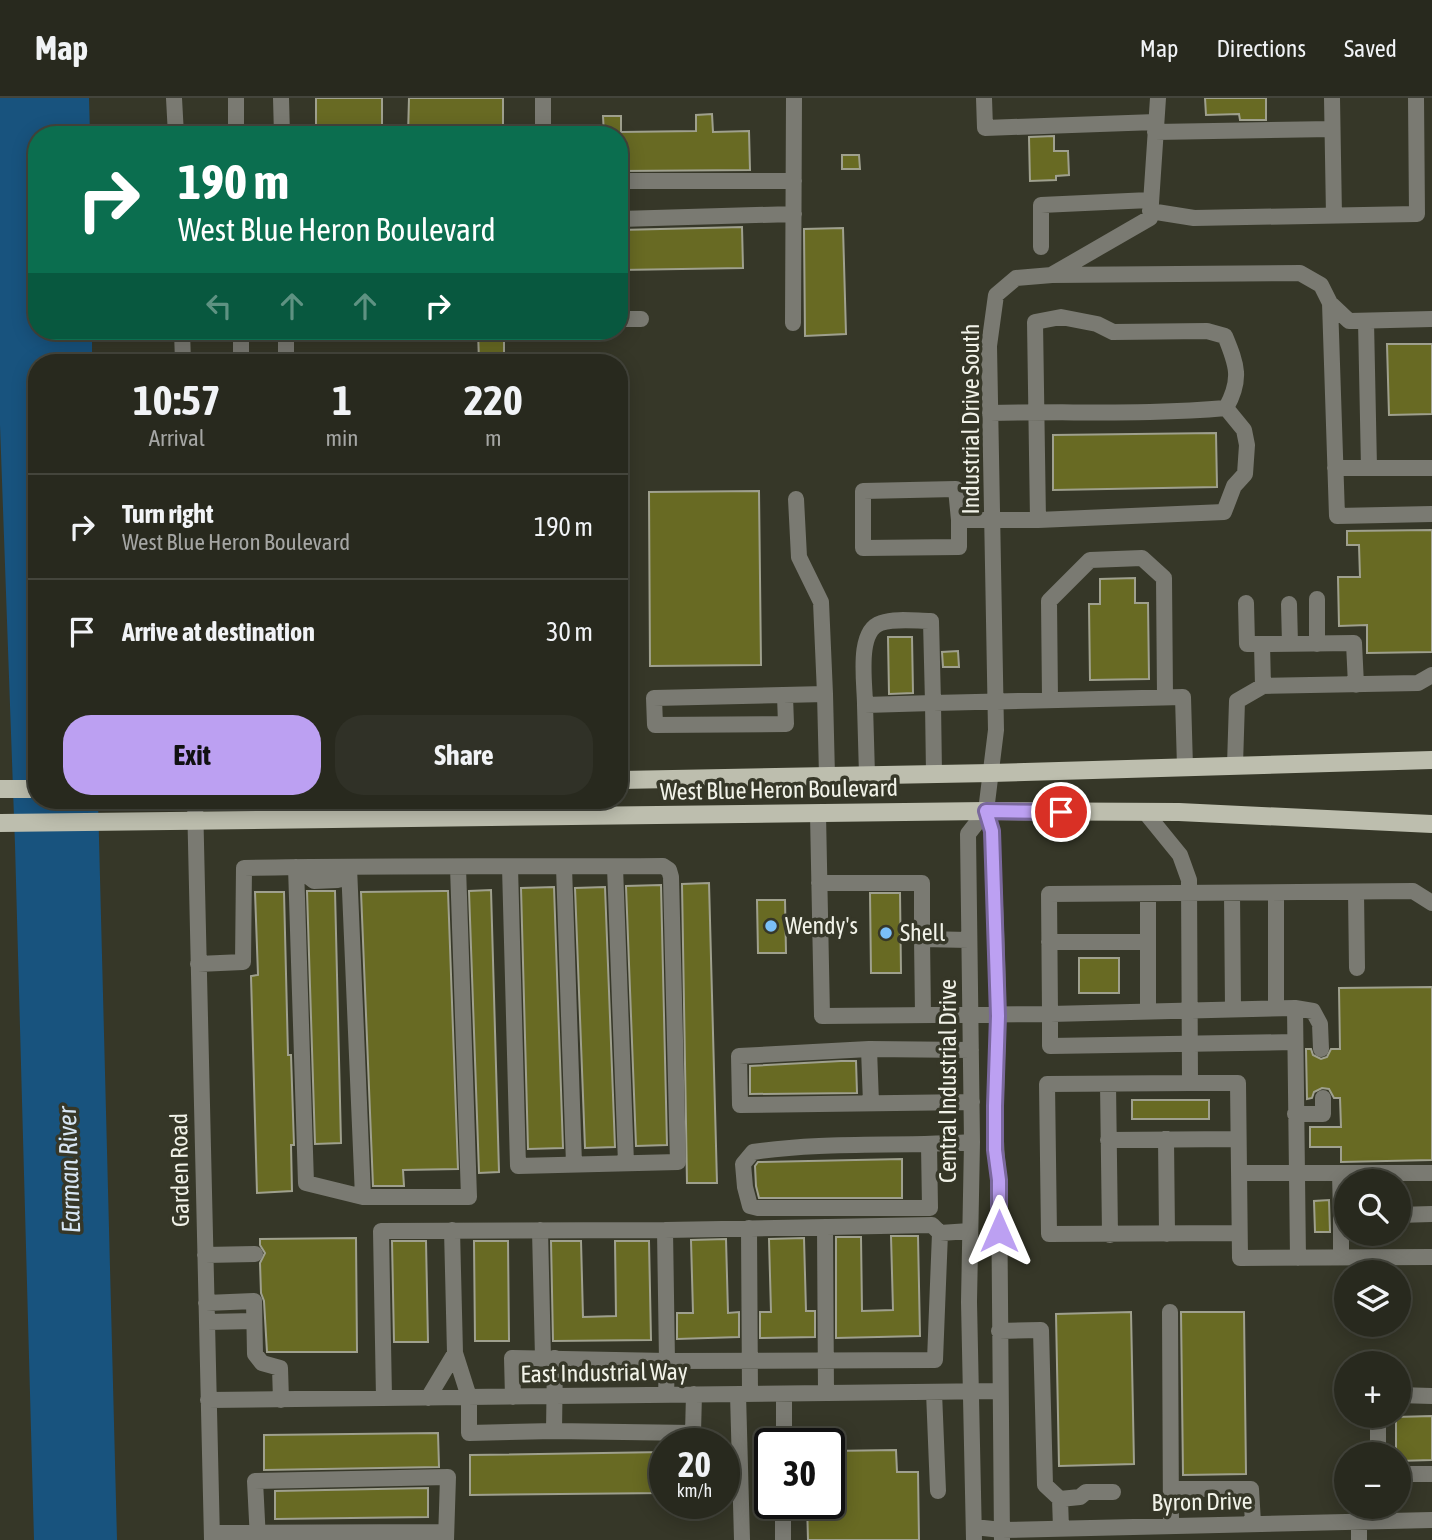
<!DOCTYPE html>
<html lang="en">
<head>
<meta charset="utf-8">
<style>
	:root { --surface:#28291e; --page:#303127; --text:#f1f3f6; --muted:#a5a6a4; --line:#44453c; --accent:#bca0f2 }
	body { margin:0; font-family:"Asap Condensed",sans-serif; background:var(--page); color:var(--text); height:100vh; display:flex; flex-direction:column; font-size:26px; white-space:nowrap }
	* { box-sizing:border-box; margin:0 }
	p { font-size:23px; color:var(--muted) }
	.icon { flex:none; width:38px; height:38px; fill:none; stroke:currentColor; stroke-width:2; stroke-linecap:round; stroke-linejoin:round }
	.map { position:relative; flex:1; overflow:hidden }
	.details { position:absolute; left:28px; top:256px; width:600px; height:455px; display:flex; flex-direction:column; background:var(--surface); border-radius:28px; box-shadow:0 4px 18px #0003,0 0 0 2px var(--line) }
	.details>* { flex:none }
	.top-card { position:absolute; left:28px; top:28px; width:600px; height:214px; border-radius:28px; box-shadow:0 4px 18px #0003,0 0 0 2px var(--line); background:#0b6e4f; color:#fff; overflow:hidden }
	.controls { position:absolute; left:1334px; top:1071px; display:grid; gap:14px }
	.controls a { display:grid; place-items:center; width:77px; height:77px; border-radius:50%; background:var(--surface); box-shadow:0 4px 18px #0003,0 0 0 2px var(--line); font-size:35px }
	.speed { position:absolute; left:649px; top:1330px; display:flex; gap:14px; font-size:35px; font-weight:700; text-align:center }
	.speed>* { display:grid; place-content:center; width:91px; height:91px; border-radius:50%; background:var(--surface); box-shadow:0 4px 18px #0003,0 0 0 2px var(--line); line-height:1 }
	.speed small { font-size:18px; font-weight:400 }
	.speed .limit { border:4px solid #111; border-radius:10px; background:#fff; color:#111 }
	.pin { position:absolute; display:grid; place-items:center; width:60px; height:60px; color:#fff; margin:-30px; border:4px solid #fff; border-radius:50%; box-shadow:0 2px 7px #0007 }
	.me { position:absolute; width:77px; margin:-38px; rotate:0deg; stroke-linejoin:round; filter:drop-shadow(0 0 5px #0008) }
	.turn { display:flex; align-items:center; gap:24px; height:147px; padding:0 35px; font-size:32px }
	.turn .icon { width:91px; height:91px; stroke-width:2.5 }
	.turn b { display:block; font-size:49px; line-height:60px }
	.lanes { display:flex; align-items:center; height:66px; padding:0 35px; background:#0003; justify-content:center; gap:35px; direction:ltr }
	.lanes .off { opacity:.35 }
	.eta { display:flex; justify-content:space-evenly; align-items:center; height:119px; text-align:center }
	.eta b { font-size:42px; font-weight:700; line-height:49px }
	.action { display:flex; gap:14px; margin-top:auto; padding:14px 35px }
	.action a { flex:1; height:80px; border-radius:28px; background:var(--accent); color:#111; font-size:28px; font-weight:700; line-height:80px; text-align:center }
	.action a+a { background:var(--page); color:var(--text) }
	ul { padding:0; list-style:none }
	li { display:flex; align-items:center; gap:21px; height:105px; padding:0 35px; border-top:2px solid var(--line) }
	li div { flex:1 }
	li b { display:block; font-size:26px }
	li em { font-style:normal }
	header { display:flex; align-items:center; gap:42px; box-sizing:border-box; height:98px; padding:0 35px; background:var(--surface); border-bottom:2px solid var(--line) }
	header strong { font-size:33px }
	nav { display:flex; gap:38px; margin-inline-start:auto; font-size:24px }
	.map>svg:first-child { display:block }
</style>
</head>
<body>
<header>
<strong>Map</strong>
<nav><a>Map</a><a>Directions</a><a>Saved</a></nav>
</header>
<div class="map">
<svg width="1432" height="1442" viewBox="0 0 1432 1442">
	<rect width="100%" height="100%" fill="#363728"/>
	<path fill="#18537e" d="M0 0H89L90 37H37V233H92V264H37V702H98L117 1442H34L15 747 0 327Z"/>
	<path fill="#686a23" stroke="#9fa08e" stroke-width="2" d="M316 0H382V37H316Z
		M409 0H503V37H408Z
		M1205 0H1266V22H1240L1239 16 1206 17Z
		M712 16 713 34 749 33 750 72 620 73V37H604L603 18H621V34L696 33V17Z
		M1054 38V53H1068L1069 77 1056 78V82L1030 83 1029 39Z
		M842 57H859L860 71H842Z
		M742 129 743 170 620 172V132Z
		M843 130 846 236 805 238 804 131Z
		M478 233H504V264H479Z
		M1387 246H1432V316L1389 317Z
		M1216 335 1217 389 1053 392V337Z
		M759 393 761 567 650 568 649 394Z
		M1432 432V554L1367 555V527L1339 528 1338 479H1360L1359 447H1347V433Z
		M1135 480V505H1148L1149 581 1090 582 1089 506H1100V481Z
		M888 539H912L913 595 889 596Z
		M958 553 959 569H943L942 554Z
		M709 785 717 1085H687L682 786Z
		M661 787 667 1047 636 1048 626 788Z
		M554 789 563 1050 528 1051 521 790Z
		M605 789 615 1049 585 1050 575 790Z
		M491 792 499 1074 479 1075 469 793Z
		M307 793H335L341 1045 315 1046Z
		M443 793H448L458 1071 403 1072 404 1088H373L361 794Z
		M255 794H284L288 957H291L294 1047H291L292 1093 257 1095 251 878 258 877Z
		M870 795H900L901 875H871Z
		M757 802H785L786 855H758Z
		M1079 860H1119V895H1079Z
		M1432 889V1062L1341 1064V1049H1310V1029H1341L1340 1000H1334L1329 991 1322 990 1314 994 1312 1000 1307 1001 1306 951H1311L1313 957 1321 961 1327 959 1331 951H1340L1339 890Z
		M841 963H856L857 995 750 996V968Z
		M1132 1002H1209V1021H1132Z
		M902 1061V1100H759L756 1088 755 1068 758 1064Z
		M1329 1102 1330 1134H1315L1314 1103Z
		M891 1138H918L920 1238 836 1240V1139H861L862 1213 893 1212Z
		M356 1140 357 1254H267L264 1203 261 1195 260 1165 265 1155 260 1147V1141Z
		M804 1140 806 1213H815V1239L760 1240V1214H771L769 1141Z
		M726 1141 728 1215 739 1214V1239L677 1241V1215H693L691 1142Z
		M392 1143H426L428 1244H394Z
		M474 1143H508L509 1243H475Z
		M551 1143H581L583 1219 616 1218 615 1143H649L651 1242 553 1243Z
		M1131 1214 1134 1366 1059 1368 1056 1216Z
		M1181 1214H1244L1246 1376 1183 1377Z
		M1432 1318V1362L1398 1363V1356H1396V1319Z
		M438 1335 439 1369 264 1372V1337Z
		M896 1352 897 1374H918L919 1442H808L807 1405H830V1353Z
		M665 1354V1395L470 1397V1357Z
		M428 1390V1419L275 1421V1393Z"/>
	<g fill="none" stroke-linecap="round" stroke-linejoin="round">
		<path stroke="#7a7a72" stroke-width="16" d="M174 0 176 37
			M236 0V37
			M281 0 282 37
			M543 0V37
			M984 0 985 30 1156 24
			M1332 0 1334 118
			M1155 34 1332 31
			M620 83H794
			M1150 113 1194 120 1417 116 1416 0
			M620 121 794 116
			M1041 149V107L1150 102
			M1053 176 1150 120 1158 0
			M1330 205 1337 418 1432 416
			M620 221H641
			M1366 223 1369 370
			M793 225 794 0
			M182 233 183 264
			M241 233V264
			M286 233V264
			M1335 370H1432
			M956 391 959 422V449L863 450V393Z
			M796 401 799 459 821 504 825 596
			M959 422H1038L1035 224 1061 219 1097 226 1113 234 1207 233 1225 238C1237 267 1242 281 1226 310 1148 317 1069 313 990 315
			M1038 422 1224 414 1234 388 1245 376 1247 347 1244 332 1226 310
			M1317 501V546
			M1246 505 1247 546H1262
			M1289 506 1290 546
			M1263 588 1262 546 1354 545 1356 587
			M785 598 786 626 655 627 654 600 825 596 827 678
			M1050 602 1049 503 1090 462 1142 460 1164 480 1165 599
			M865 607C865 585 856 533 881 525 896 520 916 523 931 523L933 605 865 607 867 677
			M1235 667 1237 603 1263 588 1418 585 1432 577
			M934 676 933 605 1183 599 1185 669
			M195 702 212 1442
			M1145 714 1180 757 1189 782 1190 985H1238L1240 1160 1432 1159
			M818 716 822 918 1050 916 1049 796 1413 793 1432 805
			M296 769 306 1085 363 1099H469L458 769
			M296 769 314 783 338 782 349 769
			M349 769 363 1099
			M564 769 574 1066
			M615 769 626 1065
			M819 785H922V841L969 842
			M1356 794 1357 870
			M1232 795 1233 911
			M1276 795V910
			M1148 797V913
			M922 841 923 917
			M1049 844H1148
			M198 866 243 864 244 770C384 767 524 769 663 768L669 772 671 779 678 1064 518 1068 510 769
			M1295 910 1313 913 1320 926 1321 951
			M1295 944 1050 948V916L1295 910 1298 1160
			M869 951 871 1005
			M971 952 869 951 739 958 740 1007 972 1004
			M1190 985 1047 986 1049 1136 1239 1135
			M1108 986 1110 1137
			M1295 1016H1323V1000
			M1166 1041 1167 1136
			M1108 1042 1238 1041
			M929 1047 930 1110H758L750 1108 745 1089 743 1066 753 1054C825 1043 899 1049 972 1044
			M1239 1075H1432
			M1340 1075 1341 1117H1346
			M1398 1117 1432 1116
			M825 1129 826 1295
			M749 1130 750 1296
			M452 1132 455 1255 469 1299V1335L554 1333 693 1335 694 1296
			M540 1132 543 1260
			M665 1132 667 1263 935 1262 940 1135 970 1133
			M205 1157 255 1156
			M1341 1159V1117
			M206 1205 254 1203 255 1256 262 1265 280 1270 281 1302
			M1170 1214 1171 1427
			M207 1224 254 1223
			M999 1233 1041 1232 1045 1387 1060 1401 1061 1430
			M934 1294 938 1393
			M738 1296 742 1442
			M1398 1297 1432 1298
			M513 1299 512 1260 667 1263 666 1297
			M384 1300 381 1133 665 1132 932 1127 940 1135
			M428 1300 455 1255
			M208 1302 1000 1293
			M1378 1318V1356
			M554 1333 555 1260
			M784 1346V1296
			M1398 1376H1432
			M1173 1391H1251L1253 1425
			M1060 1401 1080 1399 1086 1394H1113
			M974 1429 1002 1432 1432 1422
			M212 1435 446 1434
			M258 1442 255 1383 448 1379 446 1442
			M783 1442V1405
			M974 1442 969 1204 972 1044 968 736 986 713
			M1002 1442 999 1082C992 1026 998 972 998 916 998 855 994 794 992 733L986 713 996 632 989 248 996 197 1016 180 1052 177 1300 175 1321 187 1330 205 1349 223 1432 221
			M1359 1442V1423"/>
		<path stroke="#bdbeae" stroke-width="18" d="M620 682 991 675 1432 662
			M0 691H37
			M0 725 986 713 1179 714 1432 726"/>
	</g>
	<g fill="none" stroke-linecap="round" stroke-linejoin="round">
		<defs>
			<path id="route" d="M999 1133V1082L995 1052V1008L998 918 992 733 986 713 1061 714"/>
		</defs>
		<use href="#route" stroke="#7a689d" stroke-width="18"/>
		<use href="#route" stroke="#bca0f2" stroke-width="12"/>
	</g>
	<g fill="#7abff8" stroke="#363728" stroke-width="2.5">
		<circle cx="771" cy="828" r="7"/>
		<circle cx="886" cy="835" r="7"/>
	</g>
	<g text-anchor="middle" stroke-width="7" stroke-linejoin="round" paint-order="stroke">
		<g font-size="24" fill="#f1f2e8" stroke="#363728">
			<text transform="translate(971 321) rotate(-90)" y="8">Industrial Drive South</text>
			<text transform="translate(779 692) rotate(-1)" y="8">West Blue Heron Boulevard</text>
			<text transform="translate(948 983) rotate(-90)" y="8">Central Industrial Drive</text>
			<text transform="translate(180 1072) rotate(-91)" y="8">Garden Road</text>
			<text transform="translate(604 1275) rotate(-1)" y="8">East Industrial Way</text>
			<text transform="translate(1202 1404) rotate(-1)" y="8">Byron Drive</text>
		</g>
		<g font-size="24" fill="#f1f2e8" stroke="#363728" text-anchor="start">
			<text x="785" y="836">Wendy's</text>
			<text x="900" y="843">Shell</text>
		</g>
		<g font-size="26" font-style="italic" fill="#d7e6f4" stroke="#363728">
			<text transform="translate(69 1072) rotate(-92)" y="9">Earman River</text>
		</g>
	</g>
</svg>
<div class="controls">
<a><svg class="icon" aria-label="search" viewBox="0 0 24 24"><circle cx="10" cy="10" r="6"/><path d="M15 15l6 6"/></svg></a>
<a><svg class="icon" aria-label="layers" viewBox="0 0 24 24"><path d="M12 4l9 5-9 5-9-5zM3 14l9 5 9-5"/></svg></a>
<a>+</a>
<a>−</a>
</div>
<div class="speed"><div>20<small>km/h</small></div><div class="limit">30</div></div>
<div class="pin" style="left:1061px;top:714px;background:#d93025"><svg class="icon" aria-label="arrive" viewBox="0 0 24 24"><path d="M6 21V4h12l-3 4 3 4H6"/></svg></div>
<svg class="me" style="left:999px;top:1133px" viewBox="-20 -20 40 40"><path d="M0-17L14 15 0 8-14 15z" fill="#bca0f2" stroke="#fff" stroke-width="4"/></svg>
<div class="top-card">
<div class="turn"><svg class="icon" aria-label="right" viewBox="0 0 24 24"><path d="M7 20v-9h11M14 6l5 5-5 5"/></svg><div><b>190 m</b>West Blue Heron Boulevard</div></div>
<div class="lanes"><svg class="icon off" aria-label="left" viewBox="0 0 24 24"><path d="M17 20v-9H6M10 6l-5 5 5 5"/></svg><svg class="icon off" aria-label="ahead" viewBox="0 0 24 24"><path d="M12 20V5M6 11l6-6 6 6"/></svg><svg class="icon off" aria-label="ahead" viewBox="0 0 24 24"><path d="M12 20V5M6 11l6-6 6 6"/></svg><svg class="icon" aria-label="right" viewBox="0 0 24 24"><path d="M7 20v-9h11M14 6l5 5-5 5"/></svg></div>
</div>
<section class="details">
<div class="eta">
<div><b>10:57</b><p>Arrival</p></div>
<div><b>1</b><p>min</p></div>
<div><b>220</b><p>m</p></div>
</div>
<ul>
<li><svg class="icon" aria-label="right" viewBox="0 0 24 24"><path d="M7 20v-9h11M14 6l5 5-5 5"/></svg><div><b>Turn right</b><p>West Blue Heron Boulevard</p></div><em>190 m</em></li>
<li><svg class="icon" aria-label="arrive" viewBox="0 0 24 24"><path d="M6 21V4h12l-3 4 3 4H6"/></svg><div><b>Arrive at destination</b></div><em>30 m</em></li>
</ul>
<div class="action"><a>Exit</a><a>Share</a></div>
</section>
</div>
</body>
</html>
